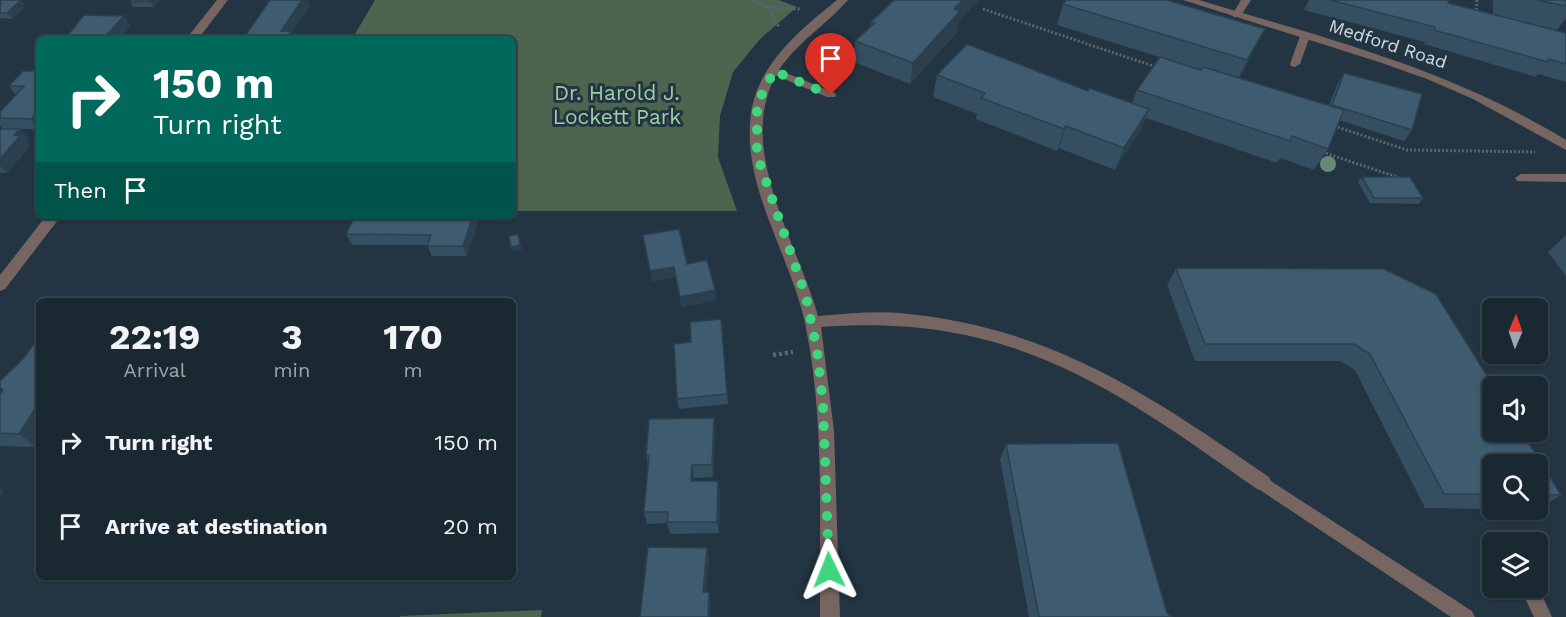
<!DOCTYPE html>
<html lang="en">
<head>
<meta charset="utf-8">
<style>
	:root { --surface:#1a2832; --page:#27343e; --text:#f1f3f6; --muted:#9fa6ac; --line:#38444d }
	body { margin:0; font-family:"Work Sans",sans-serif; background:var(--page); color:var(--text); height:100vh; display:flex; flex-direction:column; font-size:22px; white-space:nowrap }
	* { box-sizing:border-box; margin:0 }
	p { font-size:20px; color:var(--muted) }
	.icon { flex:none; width:33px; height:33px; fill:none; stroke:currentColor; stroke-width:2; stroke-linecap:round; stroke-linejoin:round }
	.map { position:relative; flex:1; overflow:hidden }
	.sheet { position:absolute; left:36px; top:298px; width:480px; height:282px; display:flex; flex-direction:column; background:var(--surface); border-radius:9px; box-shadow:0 2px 4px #0004,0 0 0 2px var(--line) }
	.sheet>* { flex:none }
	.top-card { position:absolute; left:36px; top:36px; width:480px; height:183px; border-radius:9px; box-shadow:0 2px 4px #0004,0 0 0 2px var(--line); background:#00695c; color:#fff; overflow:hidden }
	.needle { width:39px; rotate:2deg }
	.fabs { position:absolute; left:1482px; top:298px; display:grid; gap:12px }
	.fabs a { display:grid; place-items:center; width:66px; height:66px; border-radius:9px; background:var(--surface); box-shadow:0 2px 4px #0004,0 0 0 2px var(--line); font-size:30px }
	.pin { position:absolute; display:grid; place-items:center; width:51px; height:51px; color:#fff; margin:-62px -26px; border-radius:50% 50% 50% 0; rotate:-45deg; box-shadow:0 0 6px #0007 }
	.pin .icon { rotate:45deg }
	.me { position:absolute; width:66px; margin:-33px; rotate:358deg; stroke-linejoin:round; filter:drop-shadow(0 0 4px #0008) }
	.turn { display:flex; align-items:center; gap:21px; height:126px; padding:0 18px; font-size:27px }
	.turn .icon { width:78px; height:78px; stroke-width:2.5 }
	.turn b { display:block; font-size:42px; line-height:51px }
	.then { display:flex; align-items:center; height:57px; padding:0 18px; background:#0003; gap:12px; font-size:22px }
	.eta { display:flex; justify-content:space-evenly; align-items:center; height:102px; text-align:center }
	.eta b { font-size:36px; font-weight:700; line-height:42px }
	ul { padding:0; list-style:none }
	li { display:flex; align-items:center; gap:18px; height:84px; padding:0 18px }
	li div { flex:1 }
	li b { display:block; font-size:22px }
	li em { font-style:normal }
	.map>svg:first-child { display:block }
</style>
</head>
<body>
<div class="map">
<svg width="1566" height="617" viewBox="0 0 1566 617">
	<rect width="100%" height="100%" fill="#233542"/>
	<path fill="#4d644e" d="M375 0H779L797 7 760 39 733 72 720 116 718 157 737 211H513V39H352Z
		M542 610 541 617H400V616Z"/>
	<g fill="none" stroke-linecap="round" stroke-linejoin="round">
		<path stroke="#576773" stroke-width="3" stroke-dasharray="2 2" stroke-linecap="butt" d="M751 0 768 7 800 9
			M768 7 779 27
			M983 9 1156 67
			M1476 14 1477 0
			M1334 126 1407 150 1535 152
			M1322 152 1400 178"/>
		<path stroke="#576773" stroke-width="4.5" stroke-dasharray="3 3" stroke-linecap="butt" d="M773 355 793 352"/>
		<path fill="#766561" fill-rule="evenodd" d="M1241 0H1251L1240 17H1234L1232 15Z
			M1305 33 1310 36 1300 64 1295 67 1291 66 1290 64 1300 36Z
			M774 68 835 93 836 95 835 97H827L770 73 769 71Z
			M1521 174H1566V182L1517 181 1515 178Z
			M1263 476 1472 611 1475 617H1451L1257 488 1255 483 1257 478Z
			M1538 587 1552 617H1534L1520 588Z"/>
		<path fill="#766561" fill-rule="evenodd" d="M217 0H228L198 39H186Z
			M837 0H848C828 23 802 39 783 64 729 139 797 240 818 316 845 314 873 311 900 313 1051 327 1148 394 1269 477L1272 483 1269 489 1263 491 1257 489C1110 385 1009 313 821 327L834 431 840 617H820C819 519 825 419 805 323 790 254 741 186 751 113 758 64 801 29 837 0Z
			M1183 0H1199C1328 39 1450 69 1566 140V150L1473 99 1427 79 1379 62Z
			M46 216H61L5 289 0 291V275Z"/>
	</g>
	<circle fill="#678a77" cx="1328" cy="164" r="8"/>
	<path fill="#354e60" d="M21 0 25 6 12 19 0 18V1Z
		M132 0H160L154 7H133L130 2Z
		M894 0H979L958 22 957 32 910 84 854 62 855 41 871 27V22Z
		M1309 0H1449L1448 3 1493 14V0H1566V18L1557 30 1512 19 1566 33V82L1538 74 1536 77 1424 44 1425 42 1304 10Z
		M1063 4 1254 50 1239 78 1329 105 1338 83 1344 73 1412 130 1404 141 1339 120 1328 149 1314 170 1280 158 1277 163 1146 118 1140 131 1115 170 1059 148 1057 151 976 119 977 114 933 97 937 75 1088 91 1132 103 1137 90 1159 57 1057 25Z
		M39 71V129H20L29 139 26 142 30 146 7 173H0V129H3L0 125V112L16 95 9 86Z
		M1362 177 1423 198 1419 204 1370 203 1358 182Z
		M479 219 467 256H432L427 245H352L346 234Z
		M643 235 687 264 715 290 716 300 682 307 675 277 652 281Z
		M1566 235V276L1548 252Z
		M1176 268 1384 269 1561 495 1538 509V465H1492V509L1425 508 1355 370 1340 361H1195L1167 285Z
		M721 319 728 404 679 409 677 399 691 342Z
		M39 323V442L36 447 0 446V394L34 344Z
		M715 431 713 477 694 478V481L720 493 719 533 670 534 667 523 647 524 644 512 648 466 646 455Z
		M1006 444 1167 613 1172 617H1029L1000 459Z"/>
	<path fill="#2b404e" d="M21 0 25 6 12 19 7 13Z
		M152 0H160L154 7 150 2Z
		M302 0H307L310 6 292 33 295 39H286L281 31Z
		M963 0H979L958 22 957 32 910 84 913 63 954 9Z
		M124 16 131 26 119 39H103Z
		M1265 29 1254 50 1236 82 1247 60Z
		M1149 109 1140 131 1115 170 1124 148Z
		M38 111 39 112V129L31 119Z
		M1066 126 1059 148 1057 151 1064 129Z
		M20 129 29 139 26 142 30 146 7 173 0 166V159L14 135Z
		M473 216H478L479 219 467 256 463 246Z
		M518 234 522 250 513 252 511 247Z
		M674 267 675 277 652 281 650 271Z
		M715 290 716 300 682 307 680 297Z
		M38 404 39 405V442L36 447 19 434Z
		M714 418 715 431 713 477 712 465Z
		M692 465 694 478 693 493 691 481Z
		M718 481 720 493 719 533 717 522Z
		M0 488 3 490 0 497Z
		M707 548 709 559 705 602 703 592Z
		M709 592 711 603 710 617H708Z"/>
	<path fill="#3e5b70" stroke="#2b404e" stroke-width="1.5" d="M1 0H21L7 13H0Z
		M132 0H152L150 2H130Z
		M270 0H302L281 31H291L286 39H243Z
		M894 0H963L954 9 960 11 913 63 855 41 875 23 871 22Z
		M1066 0H1167L1265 29 1247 60 1063 4Z
		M1330 0H1449L1448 3 1566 33V64L1548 59V62L1434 30 1435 27Z
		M1537 0H1566V6Z
		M84 15 124 16 103 39H65Z
		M967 44 1088 91 1089 88 1149 109 1124 148 1066 126 1064 129 981 98 985 93 937 75Z
		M1160 57 1201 70 1203 67 1344 110 1328 149 1292 136 1290 141 1137 90Z
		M23 71H39V111H38L31 119 0 118V112L24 86H9Z
		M1344 73 1422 94 1412 130 1332 105Z
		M0 129H20L14 135 20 136 0 159Z
		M1362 177H1410L1423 198H1374Z
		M355 216H473L463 246H427L431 235 346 234Z
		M679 229 687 264 707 260 715 290 680 297 674 267 650 271 643 235Z
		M518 234 520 245 511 247 509 236Z
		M1176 268 1384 269 1436 294 1494 387H1492V432H1522L1561 495 1538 494V465H1492V494H1444L1370 354 1354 344H1205Z
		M721 319 727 394 677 399 674 344 691 342 690 322Z
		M39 323V404H38L19 434 0 433V394L3 390 0 387V381L23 359 34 344Z
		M714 418 712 465H692L691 481H718L717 522H667L668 512H644L649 456 646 455 649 419Z
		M1118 443 1167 613 1172 617H1039L1006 444Z
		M648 547 707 548 703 592H709L708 617H640Z"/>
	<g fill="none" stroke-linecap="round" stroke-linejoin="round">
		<path stroke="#3cd77e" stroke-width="10" stroke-dasharray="0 18" d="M829 570 823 404 817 350 806 297 757 155V112L760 98 774 71 831 95"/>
	</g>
	<g text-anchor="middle" stroke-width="6" stroke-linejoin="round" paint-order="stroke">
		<g font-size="18" fill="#d0dbe4" stroke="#233542">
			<text transform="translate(1388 44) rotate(18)" y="6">Medford Road</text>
		</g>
		<g font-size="21" fill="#9fcfa3" stroke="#233542">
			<text x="617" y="100">Dr. Harold J.<tspan x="617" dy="24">Lockett Park</tspan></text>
		</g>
	</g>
</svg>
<div class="fabs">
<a><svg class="needle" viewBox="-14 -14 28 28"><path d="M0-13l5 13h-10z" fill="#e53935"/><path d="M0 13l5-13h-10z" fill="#9fa6ac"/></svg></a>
<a><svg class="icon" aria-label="sound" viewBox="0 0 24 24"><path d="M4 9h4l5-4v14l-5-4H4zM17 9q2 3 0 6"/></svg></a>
<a><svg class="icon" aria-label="search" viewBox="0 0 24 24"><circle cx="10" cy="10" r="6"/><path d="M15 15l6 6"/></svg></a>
<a><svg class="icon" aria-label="layers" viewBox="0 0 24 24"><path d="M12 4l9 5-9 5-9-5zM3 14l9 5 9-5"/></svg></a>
</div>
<div class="pin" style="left:831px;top:95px;background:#d93025"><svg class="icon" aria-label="arrive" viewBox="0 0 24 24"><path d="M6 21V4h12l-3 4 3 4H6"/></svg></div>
<svg class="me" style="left:829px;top:570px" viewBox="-20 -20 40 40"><path d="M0-17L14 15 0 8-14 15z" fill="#3cd77e" stroke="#fff" stroke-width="4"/></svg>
<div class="top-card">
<div class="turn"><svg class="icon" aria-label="right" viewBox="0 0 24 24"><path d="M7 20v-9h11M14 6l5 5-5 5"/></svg><div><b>150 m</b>Turn right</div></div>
<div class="then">Then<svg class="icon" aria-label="arrive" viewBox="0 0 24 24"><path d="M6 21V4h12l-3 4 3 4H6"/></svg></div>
</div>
<section class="sheet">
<div class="eta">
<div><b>22:19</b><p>Arrival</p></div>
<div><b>3</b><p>min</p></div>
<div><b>170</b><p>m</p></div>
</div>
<ul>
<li><svg class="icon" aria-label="right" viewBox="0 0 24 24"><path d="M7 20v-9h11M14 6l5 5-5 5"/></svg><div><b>Turn right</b></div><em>150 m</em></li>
<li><svg class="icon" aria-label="arrive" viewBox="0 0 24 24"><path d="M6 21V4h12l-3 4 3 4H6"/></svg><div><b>Arrive at destination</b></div><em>20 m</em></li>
</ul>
</section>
</div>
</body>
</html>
